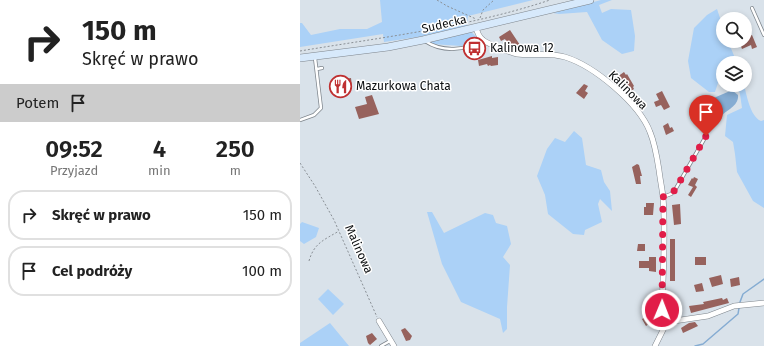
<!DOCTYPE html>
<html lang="pl">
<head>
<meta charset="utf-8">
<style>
	:root { --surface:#fff; --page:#f6f6f6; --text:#222; --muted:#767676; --line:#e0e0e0 }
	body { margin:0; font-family:"Fira Sans",sans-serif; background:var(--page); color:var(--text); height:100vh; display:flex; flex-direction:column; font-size:15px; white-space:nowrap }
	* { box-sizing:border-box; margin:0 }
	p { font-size:13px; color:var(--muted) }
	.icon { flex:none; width:22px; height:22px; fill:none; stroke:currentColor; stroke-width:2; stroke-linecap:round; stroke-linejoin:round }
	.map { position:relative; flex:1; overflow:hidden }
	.sheet { display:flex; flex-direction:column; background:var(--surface); width:300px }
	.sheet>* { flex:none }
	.guide { background:#fff; color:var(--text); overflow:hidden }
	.controls { position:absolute; left:416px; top:12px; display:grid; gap:8px }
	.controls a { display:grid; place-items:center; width:36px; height:36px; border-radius:50%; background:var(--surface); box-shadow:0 2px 6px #0003; font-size:20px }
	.pin { position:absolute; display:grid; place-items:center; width:34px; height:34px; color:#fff; margin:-41px -17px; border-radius:50% 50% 50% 0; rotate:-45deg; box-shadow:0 0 4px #0007 }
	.pin .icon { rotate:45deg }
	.me { position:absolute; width:44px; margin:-22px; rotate:1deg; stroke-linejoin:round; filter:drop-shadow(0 0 3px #0008) }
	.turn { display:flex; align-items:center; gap:14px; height:84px; padding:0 16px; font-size:18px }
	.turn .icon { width:52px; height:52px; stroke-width:2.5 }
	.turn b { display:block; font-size:28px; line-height:34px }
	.then { display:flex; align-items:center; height:38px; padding:0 16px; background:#0003; gap:8px; font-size:15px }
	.eta { display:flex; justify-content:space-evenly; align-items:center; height:68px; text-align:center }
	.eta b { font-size:24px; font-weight:600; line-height:28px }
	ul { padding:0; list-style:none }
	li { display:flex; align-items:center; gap:12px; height:50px; margin:0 8px 6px; padding:0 8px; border:2px solid var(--line); border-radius:16px }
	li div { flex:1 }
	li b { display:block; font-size:15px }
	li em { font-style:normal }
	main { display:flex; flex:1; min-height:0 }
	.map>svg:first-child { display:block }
</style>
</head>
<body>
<main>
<section class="sheet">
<div class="guide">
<div class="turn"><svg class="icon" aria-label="right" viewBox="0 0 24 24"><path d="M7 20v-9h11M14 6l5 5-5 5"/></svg><div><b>150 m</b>Skręć w prawo</div></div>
<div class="then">Potem<svg class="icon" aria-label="arrive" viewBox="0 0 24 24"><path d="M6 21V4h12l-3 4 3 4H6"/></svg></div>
</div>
<div class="eta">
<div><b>09:52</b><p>Przyjazd</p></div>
<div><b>4</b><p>min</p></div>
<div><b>250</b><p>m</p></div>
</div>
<ul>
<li><svg class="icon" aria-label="right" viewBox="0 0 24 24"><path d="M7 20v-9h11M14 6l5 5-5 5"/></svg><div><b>Skręć w prawo</b></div><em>150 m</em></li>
<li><svg class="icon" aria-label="arrive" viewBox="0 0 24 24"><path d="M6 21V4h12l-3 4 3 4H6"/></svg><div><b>Cel podróży</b></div><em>100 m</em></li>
</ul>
</section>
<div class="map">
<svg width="464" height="346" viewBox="0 0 464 346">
	<rect width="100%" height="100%" fill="#d9e2ea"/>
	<path fill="#abd1f7" d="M80 0H233L168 16 167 26 118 37 84 42 83 34 0 47V23H2L11 35 40 29H67L82 22Z
		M301 0H312L299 5 302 13 311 9 331 10 335 36 334 51 322 54 302 40 287 12 259 14 253 13Z
		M417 9 423 27V41H428L437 63H423V71H422L415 92H409L391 78 388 61 394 28 407 15Z
		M171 32C174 34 179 38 176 42L162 46 131 44V41Z
		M437 85H444C447 96 450 116 461 121L464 120V208L453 201 437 172 435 154 433 142 425 136 427 115 442 108 440 94Z
		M274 131 282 138 286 165 301 170 304 182 310 191 312 211 300 199 298 204 302 222 285 230 284 235 273 234 248 214 245 195 237 176 247 149 255 138 265 142Z
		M127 212H132L144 233 185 213 193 215 196 223 207 226 211 244 203 257 210 265 207 307V329L203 333 200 319 161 302 142 264Z
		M2 222 19 228 16 237 4 244 0 241V224Z
		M28 289 44 304 33 315 18 299Z
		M30 323 49 346H0V343Z"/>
	<path fill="#85acd2" d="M430 91H433L438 95C439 105 429 109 422 115L419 114 412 106V100L416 97Z"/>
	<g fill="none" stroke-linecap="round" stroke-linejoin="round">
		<path stroke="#85acd2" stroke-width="1.5" d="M440 302 443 294 464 279
			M395 346 403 344 438 314 439 308"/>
	</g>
	<path fill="#97625d" d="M210 30 220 45 215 48 209 47 205 39 201 41 199 37Z
		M452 35 457 47 452 49 451 45 442 49 439 41H445V38Z
		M192 56V58L198 57V65L191 66 190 65 188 66 187 64 179 66 178 60Z
		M324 72 326 75 327 74 334 86 333 87 334 89 331 91 330 89 328 90 322 81 320 82 317 77Z
		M51 78 52 86 44 87 45 93 35 94V89H33L31 81Z
		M284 84 288 86 285 91 288 93 284 99 276 93Z
		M362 91 370 107 364 110 361 105 356 107 354 102 359 100 356 94Z
		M72 95 79 114 59 119 55 107 67 104 65 97Z
		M368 123 370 128 372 127 374 131 366 135 363 126Z
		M337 164 339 165 342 176H340L341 184H336L332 167Z
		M394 177 398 179 395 185 397 187 391 197 388 195 393 187 388 185 392 178 393 179Z
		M346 203H354L353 215H344V207H346Z
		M380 204 381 224 374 225 372 205Z
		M370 239H375V281H370Z
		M338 244H345V251H337Z
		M349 257H356V272L349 271V268H339V261H349Z
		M395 257H406V265H395Z
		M421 275 423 284 412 287 409 278Z
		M439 277 440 285 431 287 430 279Z
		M402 283 404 291 396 292 394 285Z
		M422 298 423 300 427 298 429 303 391 313 389 306 404 304 403 302Z
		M352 313 356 319 346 326 342 319Z
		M395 322 398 326 383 333 381 328 389 323Z
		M105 328 112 336 110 340 106 341 101 330Z
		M72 333 77 339 70 345 68 343 66 336Z"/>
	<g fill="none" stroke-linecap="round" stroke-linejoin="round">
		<defs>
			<path id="service" d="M452 8 464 35
				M125 41C143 53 165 50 183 41
				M17 69 22 68
				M0 120 14 115 21 108 15 58
				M363 197 371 194 375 190 406 136
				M81 346 90 341"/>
			<path id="minor" d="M176 27C177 32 179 37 183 40 188 44 212 53 217 54 234 56 249 52 265 57 294 66 339 103 350 132 355 144 357 157 359 170 360 179 362 188 363 197 366 233 363 274 362 310L365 326
				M79 321 94 346
				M355 346 365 326 374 321 408 316 434 306 464 303"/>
			<path id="secondary" d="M0 58 88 47 123 40 290 0"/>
		</defs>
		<use href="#service" stroke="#7e858c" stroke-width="4"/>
		<use href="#minor" stroke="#7e858c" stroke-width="6"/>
		<use href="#secondary" stroke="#7e858c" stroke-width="8"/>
		<path stroke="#898f95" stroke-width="1" stroke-dasharray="2 2" stroke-linecap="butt" d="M137 0 147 6 176 19
			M180 18 183 10 194 0
			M0 51C84 37 169 27 250 0
			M0 163 15 186 34 220 77 317
			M9 261C14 243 24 240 39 231"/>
		<use href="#service" stroke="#fff" stroke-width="2.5"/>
		<use href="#minor" stroke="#fff" stroke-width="5"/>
		<use href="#secondary" stroke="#d7e9fb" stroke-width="7"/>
	</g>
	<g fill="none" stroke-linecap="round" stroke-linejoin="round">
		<path stroke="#e11d48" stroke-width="7" stroke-dasharray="0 12.6" d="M362 310 363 197 371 194 375 190 406 136"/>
	</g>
	<defs>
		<symbol id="bus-ring" viewBox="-11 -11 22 22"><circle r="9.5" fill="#fff" stroke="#bf3031" stroke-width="1.5"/><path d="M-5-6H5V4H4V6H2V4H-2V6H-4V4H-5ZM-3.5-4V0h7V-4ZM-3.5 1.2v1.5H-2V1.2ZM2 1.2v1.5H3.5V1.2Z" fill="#bf3031"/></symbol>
		<symbol id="restaurant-ring" viewBox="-11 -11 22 22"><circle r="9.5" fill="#fff" stroke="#bf3031" stroke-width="1.5"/><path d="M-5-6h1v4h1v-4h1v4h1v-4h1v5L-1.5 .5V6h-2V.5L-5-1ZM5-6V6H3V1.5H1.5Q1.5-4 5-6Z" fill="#bf3031"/></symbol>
	</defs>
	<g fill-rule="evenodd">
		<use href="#bus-ring" x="162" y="36" width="25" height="25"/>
		<use href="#restaurant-ring" x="28" y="74" width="25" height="25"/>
	</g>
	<g text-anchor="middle" stroke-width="3" stroke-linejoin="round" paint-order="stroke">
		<g font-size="12" fill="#0b0e10" stroke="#fff">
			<text transform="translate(144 24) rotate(-13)" y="4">Sudecka</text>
			<text transform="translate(328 90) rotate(45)" y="4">Kalinowa</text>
			<text transform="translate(59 249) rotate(66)" y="4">Malinowa</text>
		</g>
		<g font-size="12" fill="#0b0e10" stroke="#fff" text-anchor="start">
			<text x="190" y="52">Kalinowa 12</text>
			<text x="56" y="90">Mazurkowa Chata</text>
		</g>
	</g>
</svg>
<div class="controls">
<a><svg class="icon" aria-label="search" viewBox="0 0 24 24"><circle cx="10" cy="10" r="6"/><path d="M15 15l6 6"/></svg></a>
<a><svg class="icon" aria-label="layers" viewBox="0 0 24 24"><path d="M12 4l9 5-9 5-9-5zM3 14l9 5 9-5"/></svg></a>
</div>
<div class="pin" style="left:406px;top:136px;background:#d93025"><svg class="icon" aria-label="arrive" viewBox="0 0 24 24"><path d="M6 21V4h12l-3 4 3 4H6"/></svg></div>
<svg class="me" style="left:362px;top:310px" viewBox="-20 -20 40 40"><circle r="17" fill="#e11d48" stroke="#fff" stroke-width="3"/><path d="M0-11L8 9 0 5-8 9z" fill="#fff"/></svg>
</div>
</main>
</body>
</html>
